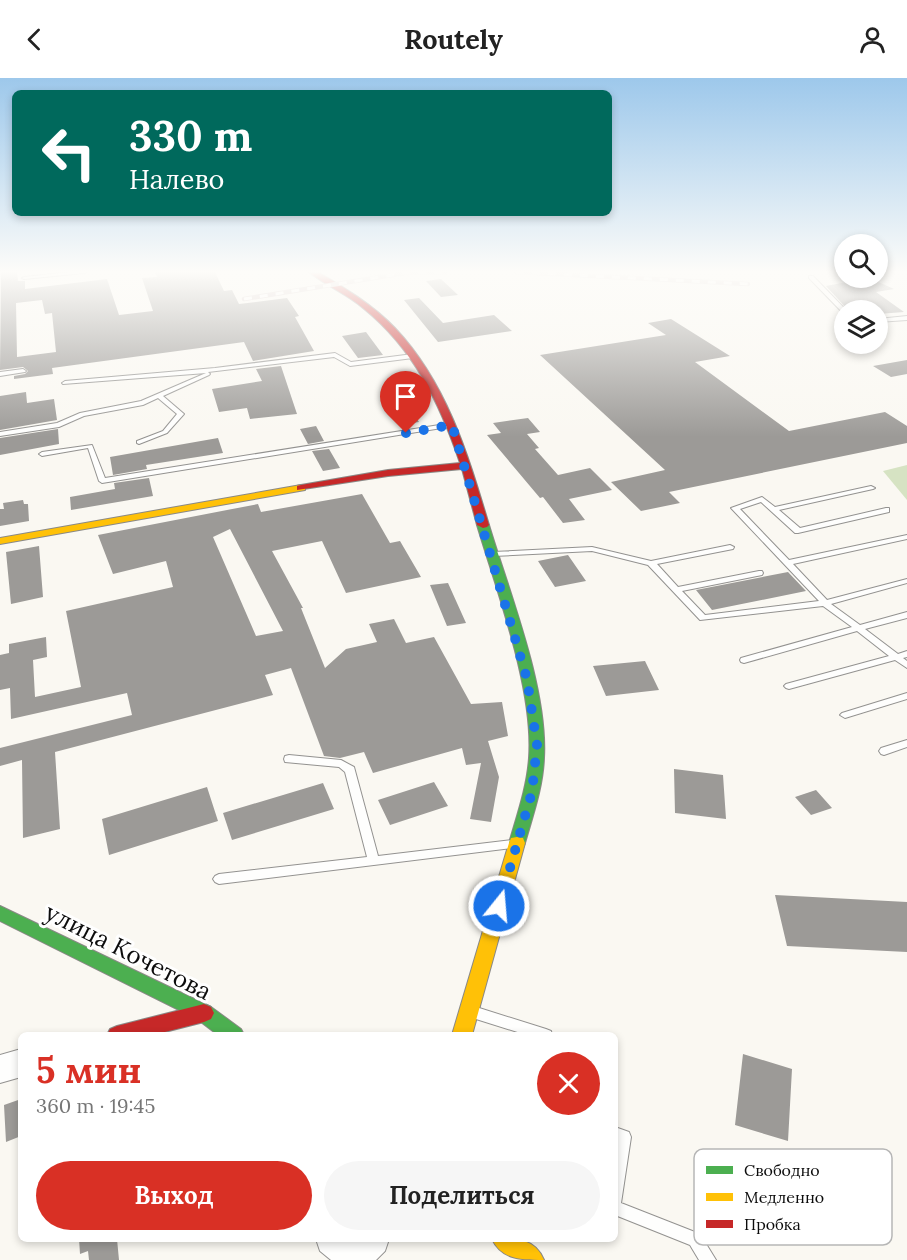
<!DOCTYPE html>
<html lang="ru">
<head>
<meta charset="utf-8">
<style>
	:root { --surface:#fff; --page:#f6f6f6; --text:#222; --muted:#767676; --accent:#d93025 }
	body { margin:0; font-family:Lora,serif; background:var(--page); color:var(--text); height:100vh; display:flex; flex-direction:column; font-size:22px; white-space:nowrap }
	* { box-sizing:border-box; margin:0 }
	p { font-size:20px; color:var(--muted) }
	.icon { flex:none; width:33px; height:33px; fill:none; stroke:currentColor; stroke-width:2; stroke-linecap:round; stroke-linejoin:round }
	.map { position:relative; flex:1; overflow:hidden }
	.sheet { position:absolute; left:18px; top:954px; width:600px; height:210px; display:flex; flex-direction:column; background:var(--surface); border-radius:9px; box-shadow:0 3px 9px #0003 }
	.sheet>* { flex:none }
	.guide { position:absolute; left:12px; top:12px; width:600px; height:126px; border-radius:9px; box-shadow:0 3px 9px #0003; background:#00695c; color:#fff; overflow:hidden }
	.fabs { position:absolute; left:834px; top:156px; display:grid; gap:12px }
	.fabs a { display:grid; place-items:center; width:54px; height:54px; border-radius:50%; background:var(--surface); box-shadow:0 3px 9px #0003; font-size:30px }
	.pin { position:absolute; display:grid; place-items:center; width:51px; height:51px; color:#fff; margin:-62px -26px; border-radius:50% 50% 50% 0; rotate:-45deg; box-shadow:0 0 6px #0007 }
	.pin .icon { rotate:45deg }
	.me { position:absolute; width:66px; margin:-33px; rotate:17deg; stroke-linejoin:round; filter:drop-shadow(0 0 4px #0008) }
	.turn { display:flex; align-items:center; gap:21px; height:126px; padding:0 18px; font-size:27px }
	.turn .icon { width:78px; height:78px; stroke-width:2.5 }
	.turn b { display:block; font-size:42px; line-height:51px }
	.round { display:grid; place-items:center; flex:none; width:63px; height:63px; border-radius:32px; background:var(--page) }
	.summary { display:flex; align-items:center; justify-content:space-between; height:102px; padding:0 18px }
	h1 { font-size:36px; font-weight:800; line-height:45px; color:var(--accent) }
	.cta { display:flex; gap:12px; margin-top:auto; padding:12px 18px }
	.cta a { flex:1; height:69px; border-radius:36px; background:var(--accent); color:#fff; font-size:24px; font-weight:800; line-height:69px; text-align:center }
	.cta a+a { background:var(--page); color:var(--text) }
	header { display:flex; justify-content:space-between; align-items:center; height:78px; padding:0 18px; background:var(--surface); font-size:27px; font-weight:800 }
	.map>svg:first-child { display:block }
</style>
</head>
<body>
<header><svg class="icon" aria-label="back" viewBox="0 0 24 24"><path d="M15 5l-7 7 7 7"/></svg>Routely<svg class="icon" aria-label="person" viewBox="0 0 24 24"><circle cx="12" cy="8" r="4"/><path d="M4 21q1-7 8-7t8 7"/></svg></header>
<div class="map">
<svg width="907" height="1182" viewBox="0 0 907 1182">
	<rect width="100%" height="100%" fill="#faf8f2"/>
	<path fill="#d6e3c3" d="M907 387V422L883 393Z"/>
	<path fill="#9c9a97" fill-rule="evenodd" d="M1 194H17L18 203H25V211L107 201 119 237 153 233 142 200 157 199 155 194H215L224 213 232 212 239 226 287 220 299 238 295 239 314 273 253 283 244 264 52 290 53 296 14 301V298L25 296 28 293 23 289 0 292ZM42 222 45 236 52 235 56 274 17 279 16 225Z
		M441 201 458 217 441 219 426 203Z
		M862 201 874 202 894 211 876 214 904 234 878 236V232H848L826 208Z
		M419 220 443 245 494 237 512 253 438 264 404 222Z
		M671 241 730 278 695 284 789 353 885 334 907 348V365L669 414 680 425 641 433 611 404 665 392 540 277 666 257 648 245Z
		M366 254 383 277 358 280 342 258Z
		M907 282V296L891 299 873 288Z
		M281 288 297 336 250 341 247 330 219 334 212 311 262 303 256 291Z
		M26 314 27 325 54 321 57 342 0 352V318Z
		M411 332 419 344 401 347 393 335Z
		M528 340 540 354 527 356 539 370 535 371 558 397 590 390 612 412 569 421 585 442 563 445 543 419 540 420 487 357 501 355 493 345Z
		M316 348 324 363 308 366 300 351Z
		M58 351 59 366 0 377V360Z
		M218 360 223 375 146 387 147 391 113 397 110 379Z
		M329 371 340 390 323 393 312 373Z
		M149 400 153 418 71 432 70 419 115 411 114 405Z
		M362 416 390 465 400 463 421 499 346 515 322 463 272 473 303 530H301L325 590 346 571 377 564 369 546 394 541 406 565 434 559 471 626 502 624 508 658 488 663 499 699 491 744 470 741 481 685 466 687 462 670 373 695 364 674 340 680 324 678 291 590 265 597 273 617 55 674 60 751 23 760 22 682 0 688V670L132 637 127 615 11 641 10 610 0 612V577L9 575V566L46 559 47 579 33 582 35 619 81 609 66 533 173 509 166 483 113 496 98 457 258 426 261 434ZM230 451 283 553 256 558 213 459Z
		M23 422 24 426H28L29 443 0 448V431H4L3 425Z
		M39 468 43 519 11 526 6 474Z
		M568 477 586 503 555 509 538 483Z
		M788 494 806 513 712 532 696 512Z
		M448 505 466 545 447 548 430 507Z
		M645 583 659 612 606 618 593 588Z
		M674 691 723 697 726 741 675 735Z
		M434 704 448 728 390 747 378 722Z
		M323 705 334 731 232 762 223 735Z
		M207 709 218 743 109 777 102 741Z
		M816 712 832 730 811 737 795 719Z
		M775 817 907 824V874L787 868Z
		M743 976 792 991 788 1063 735 1047Z
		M21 1021V1058L6 1064 4 1027Z
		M79 1161H117L119 1182H89L88 1173 80 1176Z"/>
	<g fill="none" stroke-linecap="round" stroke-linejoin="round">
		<defs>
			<path id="lane" d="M71 194H86L84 195 24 201 22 200 24 199Z
				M809 198H813L846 232 844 234H842L809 200Z
				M907 238V242L878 244V241Z
				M335 275 351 284 413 276 416 278 413 280 350 288 334 279 208 294 210 296 209 297 163 318 184 336 167 355 139 366 137 365V363L163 353 177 336 158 320 143 327 84 338 59 349 0 358V354L57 345 80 335 141 323 206 295 63 306 62 305 65 303 215 290Z
				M23 291 26 293 25 294 0 298V294Z
				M452 345 454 346V348L102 405 99 403 88 370 42 378 39 376 42 374 92 367 105 400Z
				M871 408 875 410 873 411 779 432 800 450 886 430H889V434L798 455H795L761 424 740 431 789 482 907 457V461L793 486 827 522 907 501V505L831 526 860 547 907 534V540L865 551 898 576 907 573V579L903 580 907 583V590L895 582 789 611 786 610 784 608 786 606 889 578 857 553 744 585 741 584 740 582 741 580 852 549 823 528 700 542 648 487 592 473 493 478 489 476 493 474 592 469 651 483 730 467 734 469 733 471 657 486 678 509 759 493H762L763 495 762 497 682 513 705 537 819 523 731 430 762 419 775 429Z
				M907 615V621L845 640 840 637 842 635Z
				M907 662V669L884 677 881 676 879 673 881 670Z
				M289 677 341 682 354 689 378 778 513 762 517 763 518 766 517 769 513 770 219 806 215 804 213 801 215 798 219 796 367 779 345 694 339 689 285 684 284 681 285 678Z
				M476 929 546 951 551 953 552 957H527L476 941 472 939 470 935 472 931Z
				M615 1049 629 1054 631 1059 621 1125 700 1156 716 1182H699L690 1167 615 1137V1072L616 1063H615Z"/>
			<path id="street" d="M21 971V999L0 1005V977Z
				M316 1161H389L385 1173 376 1182H331L320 1173Z"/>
			<path id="fast" d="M483 444 489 447C509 514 548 610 544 680 543 709 533 737 525 765L523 770 517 771 511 770 509 765C517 737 527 709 529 680 534 611 497 514 477 447Z
				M0 828 211 929 241 951 244 957H218L197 941 0 843Z"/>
			<path id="slow" d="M301 407 305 408V412L0 466V460Z
				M517 759 523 760 525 765 472 957H452L509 765 511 760Z
				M492 1161C513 1161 534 1158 544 1182 522 1182 502 1182 492 1161Z"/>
			<path id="jam" d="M309 194H318C345 210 373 227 395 250 447 305 468 377 489 447L487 449 483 450 477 447 462 391 388 398 297 412V408L301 407 388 392 460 385C440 326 414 271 363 230 347 216 326 208 309 194Z
				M204 926 211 929 214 935 211 941 204 944 153 957H107L110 951 117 948Z"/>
		</defs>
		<use href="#lane" stroke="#939290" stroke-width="2"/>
		<use href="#street" stroke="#939290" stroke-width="2"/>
		<use href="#fast" stroke="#8a8986" stroke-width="2"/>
		<use href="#slow" stroke="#8a8986" stroke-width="2"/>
		<use href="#jam" stroke="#8a8986" stroke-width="2"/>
		<use href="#lane" fill="#fefefd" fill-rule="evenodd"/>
		<use href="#street" fill="#fefefd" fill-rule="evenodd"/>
		<use href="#fast" fill="#4caf50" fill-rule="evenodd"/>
		<use href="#slow" fill="#ffc107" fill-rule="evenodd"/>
		<use href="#jam" fill="#c62828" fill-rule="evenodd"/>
		<defs>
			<path id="rail" d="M516 194 748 206
				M244 221 405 195 445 194"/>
		</defs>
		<use href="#rail" stroke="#d5c7c7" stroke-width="4.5"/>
		<use href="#rail" stroke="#fff" stroke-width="3" stroke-dasharray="8" stroke-linecap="butt"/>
	</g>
	<linearGradient id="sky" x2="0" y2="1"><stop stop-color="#9dc8eb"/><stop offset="0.54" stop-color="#fdfcf9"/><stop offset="1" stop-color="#fdfcf9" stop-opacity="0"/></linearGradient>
	<rect width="907" height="359" fill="url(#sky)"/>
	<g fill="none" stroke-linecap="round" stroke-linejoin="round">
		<path stroke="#1a73e8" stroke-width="10" stroke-dasharray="0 18" d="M406 355 452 347 527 601 537 667 532 714 499 828"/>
	</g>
	<g text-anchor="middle" stroke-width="6" stroke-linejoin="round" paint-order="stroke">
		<g font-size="24" fill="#0c0c0c" stroke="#fff">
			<text transform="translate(128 874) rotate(27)" y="8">улица Кочетова</text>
		</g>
	</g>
	<rect x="694" y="1071" width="198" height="96" rx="9" fill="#fff" stroke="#b6b6b6" stroke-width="1.5"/>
	<rect x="706" y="1088" width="27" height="8" fill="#4caf50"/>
	<rect x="706" y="1115" width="27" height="8" fill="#ffc107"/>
	<rect x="706" y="1142" width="27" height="8" fill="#c62828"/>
	<g font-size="16" fill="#0c0c0c">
		<text x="744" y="1098">Свободно</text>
		<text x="744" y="1125">Медленно</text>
		<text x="744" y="1152">Пробка</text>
	</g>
</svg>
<div class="fabs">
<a><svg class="icon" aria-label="search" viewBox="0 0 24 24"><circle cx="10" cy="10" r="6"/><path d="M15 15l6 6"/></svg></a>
<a><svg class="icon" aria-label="layers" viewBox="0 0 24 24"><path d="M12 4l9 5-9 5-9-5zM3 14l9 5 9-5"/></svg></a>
</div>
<div class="pin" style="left:406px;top:355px;background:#d93025"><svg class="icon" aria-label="arrive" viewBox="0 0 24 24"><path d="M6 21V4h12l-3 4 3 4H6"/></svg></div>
<svg class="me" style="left:499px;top:828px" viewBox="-20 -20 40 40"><circle r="17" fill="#1a73e8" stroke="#fff" stroke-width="3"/><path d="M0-11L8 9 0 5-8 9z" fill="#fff"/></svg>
<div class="guide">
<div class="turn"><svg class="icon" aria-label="left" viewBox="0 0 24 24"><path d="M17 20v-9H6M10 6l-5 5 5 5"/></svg><div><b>330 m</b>Налево</div></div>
</div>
<section class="sheet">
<div class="summary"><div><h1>5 мин</h1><p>360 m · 19:45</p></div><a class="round" style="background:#d93025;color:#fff"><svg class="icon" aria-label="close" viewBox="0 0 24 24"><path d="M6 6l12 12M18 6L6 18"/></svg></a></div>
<div class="cta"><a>Выход</a><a>Поделиться</a></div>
</section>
</div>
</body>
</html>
